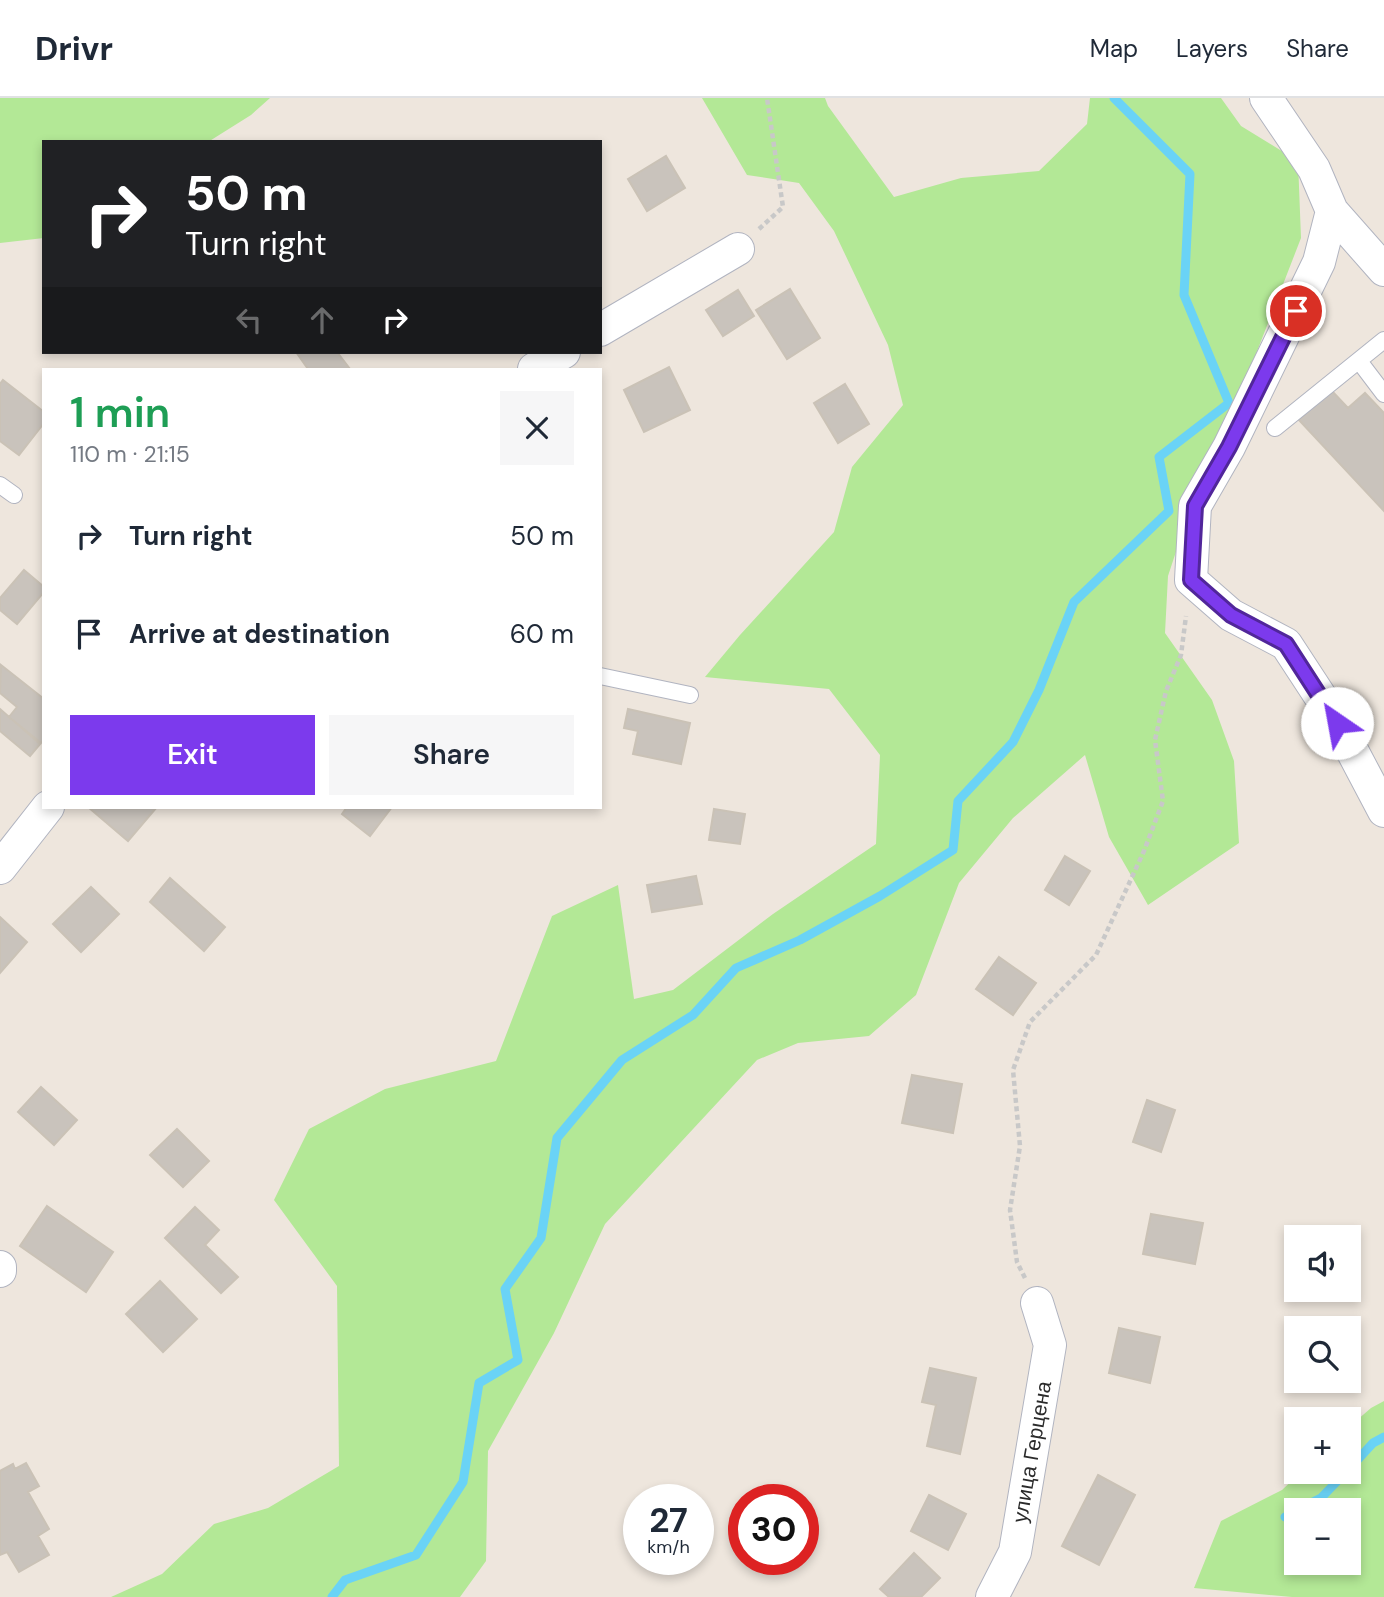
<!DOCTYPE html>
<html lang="en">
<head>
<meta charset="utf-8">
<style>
	:root { --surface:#fff; --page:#f6f6f7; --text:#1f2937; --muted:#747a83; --line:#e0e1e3; --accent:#7c3aed }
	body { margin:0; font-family:"DM Sans",sans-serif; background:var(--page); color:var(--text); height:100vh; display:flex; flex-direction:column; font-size:26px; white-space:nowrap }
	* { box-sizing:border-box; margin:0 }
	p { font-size:23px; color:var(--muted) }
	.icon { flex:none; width:38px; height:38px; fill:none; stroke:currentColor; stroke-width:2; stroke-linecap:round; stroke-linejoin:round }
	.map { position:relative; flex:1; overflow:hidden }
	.panel { position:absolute; left:42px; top:270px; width:560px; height:441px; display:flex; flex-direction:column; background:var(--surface); border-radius:0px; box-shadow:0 4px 10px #0003 }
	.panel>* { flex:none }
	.top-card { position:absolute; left:42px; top:42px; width:560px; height:214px; border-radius:0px; box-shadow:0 4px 10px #0003; background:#202124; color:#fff; overflow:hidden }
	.tools { position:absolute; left:1284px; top:1127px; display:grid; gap:14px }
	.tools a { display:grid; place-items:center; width:77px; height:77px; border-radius:0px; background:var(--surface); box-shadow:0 4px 10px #0003; font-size:35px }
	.speed { position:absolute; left:623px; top:1386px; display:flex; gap:14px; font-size:35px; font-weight:700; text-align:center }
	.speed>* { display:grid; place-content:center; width:91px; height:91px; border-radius:50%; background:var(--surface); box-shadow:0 4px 10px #0003; line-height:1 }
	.speed small { font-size:18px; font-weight:400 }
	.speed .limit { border:10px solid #d22; background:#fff; color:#111 }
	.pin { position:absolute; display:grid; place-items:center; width:60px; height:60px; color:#fff; margin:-30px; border:4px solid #fff; border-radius:50%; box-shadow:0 2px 7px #0007 }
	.me { position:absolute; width:77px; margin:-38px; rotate:327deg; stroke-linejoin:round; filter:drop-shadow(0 0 5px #0008) }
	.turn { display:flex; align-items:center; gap:24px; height:147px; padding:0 28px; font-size:32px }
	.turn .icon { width:91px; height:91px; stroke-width:2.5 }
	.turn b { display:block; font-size:49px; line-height:60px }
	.lanes { display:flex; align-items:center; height:66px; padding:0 28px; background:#0003; justify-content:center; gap:35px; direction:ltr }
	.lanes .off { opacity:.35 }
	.round { display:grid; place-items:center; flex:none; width:74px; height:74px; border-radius:0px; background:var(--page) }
	.headline { display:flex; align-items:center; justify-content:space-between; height:119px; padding:0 28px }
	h1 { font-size:42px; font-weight:600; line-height:52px; color:#1e9e55 }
	.button { display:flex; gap:14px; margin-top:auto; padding:14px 28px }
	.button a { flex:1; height:80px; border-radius:0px; background:var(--accent); color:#fff; font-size:28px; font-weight:600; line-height:80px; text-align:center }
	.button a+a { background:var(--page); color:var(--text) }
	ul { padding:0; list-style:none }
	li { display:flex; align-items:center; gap:21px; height:98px; padding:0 28px }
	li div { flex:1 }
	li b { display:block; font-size:26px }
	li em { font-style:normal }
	header { display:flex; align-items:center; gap:42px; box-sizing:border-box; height:98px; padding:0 35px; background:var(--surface); border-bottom:2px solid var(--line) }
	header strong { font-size:33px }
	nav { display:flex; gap:38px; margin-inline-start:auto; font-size:24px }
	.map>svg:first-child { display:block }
</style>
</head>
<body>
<header>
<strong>Drivr</strong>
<nav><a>Map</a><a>Layers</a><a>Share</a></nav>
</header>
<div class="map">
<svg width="1384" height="1499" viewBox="0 0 1384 1499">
	<rect width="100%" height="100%" fill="#eee6dd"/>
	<path fill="#b3e896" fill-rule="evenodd" d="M0 0H270L251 17 208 44H44V140L0 145Z
		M702 0H825L828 8 894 99 961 80 1039 73 1087 26 1090 0H1221L1241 28 1298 63 1301 140 1256 256 1204 369 1168 478 1165 535 1212 602 1234 663 1239 745 1148 807 1109 739 1085 657 1013 720 959 785 916 897 869 938 798 945 757 962 605 1126 554 1235 488 1353 486 1463 460 1499H111L162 1476 214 1426 268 1410 339 1368 337 1188 274 1102 309 1031 385 991 496 963 552 818 618 787 634 901 673 892 773 816 876 746 880 657 829 591 705 579 740 537 834 434 852 369 903 307 888 247 834 133 799 85 747 77Z
		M1384 1303V1499H1292L1194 1490 1221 1423 1282 1392 1301 1374H1349V1329L1371 1310ZM1297 1412H1349V1465H1297Z"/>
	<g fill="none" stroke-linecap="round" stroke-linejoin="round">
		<path stroke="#6ad3f6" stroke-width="9" d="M1349 1371 1373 1345 1384 1339
			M1297 1412 1321 1400 1346 1374
			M1285 1419 1297 1413
			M332 1499 345 1482 416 1457 463 1384 479 1285 518 1262 505 1191 541 1140 557 1040 622 962 693 917 736 870 800 842 880 798 953 752 958 703 1013 644 1039 592 1074 504 1169 413 1159 359 1229 305 1184 197 1190 76 1114 0"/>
	</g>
	<path fill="#c9c3bc" stroke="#cac2b6" stroke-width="2" d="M666 58 685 90 647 113 628 81Z
		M790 191 820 240 787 261 756 212Z
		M738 192 754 218 723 238 706 212Z
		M296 254H337L350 271H308Z
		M669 269 690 312 644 334 624 292Z
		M3 282 44 314V325L19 357 0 343V286Z
		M845 286 869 326 838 345 814 305Z
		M1331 292 1348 310 1365 295 1384 315V413L1299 322Z
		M24 472 44 489V494L17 526 0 512V500Z
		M1 567 44 601V641L41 645 9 619 17 609 0 595Z
		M0 611 40 646 30 658 0 633Z
		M628 611 690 625 681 666 633 656 638 633 624 630Z
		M88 709H157L128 743Z
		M347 709H392L370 738 342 716Z
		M714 711 745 716 740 746 709 742Z
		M1065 758 1090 773 1069 807 1045 792Z
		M696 778 702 806 652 814 647 787Z
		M170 780 225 829 204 853 150 804Z
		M91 789 119 816 81 854 53 826Z
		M0 819 27 844 0 875Z
		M999 859 1036 885 1013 917 976 891Z
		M912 977 962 986 953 1035 902 1025Z
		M41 989 77 1022 54 1047 18 1014Z
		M1147 1002 1175 1012 1161 1054 1133 1044Z
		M177 1031 209 1063 183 1089 150 1057Z
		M47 1108 113 1154 86 1194 20 1148Z
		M195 1109 219 1132 205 1147 238 1179 221 1195 165 1140Z
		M1151 1116 1203 1125 1195 1166 1143 1156Z
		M160 1183 197 1221 163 1254 126 1216Z
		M1119 1230 1160 1239 1150 1285 1109 1275Z
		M930 1270 976 1280 960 1356 927 1348 936 1307 922 1304Z
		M26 1365 39 1388 28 1394 49 1431 38 1438 49 1457 19 1474 7 1454 0 1457V1373L13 1366 15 1371Z
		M1098 1377 1135 1397 1099 1467 1062 1448Z
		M929 1397 966 1416 948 1452 911 1433Z
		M914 1455 940 1480 921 1499H889L880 1491Z"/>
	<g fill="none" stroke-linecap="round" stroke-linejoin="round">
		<defs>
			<path id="lane" d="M1359 263 1384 296
				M1275 330 1384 242
				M0 387 14 397
				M600 578 690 597"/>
			<path id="street" d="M1266 0 1314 71 1332 113 1384 172
				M1332 113 1319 164 1229 349 1195 408 1191 482 1231 517 1286 546 1337 624 1384 713
				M600 232 738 151
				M534 271 564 254
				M0 770 48 709
				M0 1169V1173
				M992 1499 1015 1454 1050 1247 1037 1205"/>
		</defs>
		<use href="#lane" stroke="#b1b4c0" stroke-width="18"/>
		<use href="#street" stroke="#b1b4c0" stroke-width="34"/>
		<path stroke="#c8c8c8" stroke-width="4.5" stroke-dasharray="5 3.5" stroke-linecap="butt" d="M759 131 783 109 767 0
			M1025 1180 1017 1164 1010 1112 1020 1048 1013 972 1030 924 1096 857 1144 753 1163 703 1155 642 1166 593 1181 557 1186 518"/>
		<use href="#lane" stroke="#fff" stroke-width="16"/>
		<use href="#street" stroke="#fff" stroke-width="32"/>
	</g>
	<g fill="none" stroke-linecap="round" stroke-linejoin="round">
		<defs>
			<path id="route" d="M1296 213 1229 349 1195 408 1191 482 1231 517 1286 546 1337 625"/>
		</defs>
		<use href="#route" stroke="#51269a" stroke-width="18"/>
		<use href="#route" stroke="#7c3aed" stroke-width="12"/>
	</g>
	<g text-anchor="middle" stroke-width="6" stroke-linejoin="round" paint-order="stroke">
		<g font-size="21" fill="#2b2b2b" stroke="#fff">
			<text transform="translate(1032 1354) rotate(-80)" y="7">улица Герцена</text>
		</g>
	</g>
</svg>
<div class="tools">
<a><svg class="icon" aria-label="sound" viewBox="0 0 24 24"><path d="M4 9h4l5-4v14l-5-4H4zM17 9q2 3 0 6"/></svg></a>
<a><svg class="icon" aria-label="search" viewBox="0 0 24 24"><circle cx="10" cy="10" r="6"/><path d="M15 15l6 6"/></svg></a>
<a>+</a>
<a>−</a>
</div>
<div class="speed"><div>27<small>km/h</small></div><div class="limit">30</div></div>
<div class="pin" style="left:1296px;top:213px;background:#d93025"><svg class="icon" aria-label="arrive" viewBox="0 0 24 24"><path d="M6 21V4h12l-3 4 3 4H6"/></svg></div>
<svg class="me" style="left:1337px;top:625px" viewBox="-20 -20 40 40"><circle r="19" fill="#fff"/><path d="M0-13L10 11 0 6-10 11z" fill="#7c3aed"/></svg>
<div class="top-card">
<div class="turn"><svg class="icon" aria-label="right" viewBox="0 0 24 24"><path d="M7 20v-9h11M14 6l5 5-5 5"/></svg><div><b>50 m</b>Turn right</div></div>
<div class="lanes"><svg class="icon off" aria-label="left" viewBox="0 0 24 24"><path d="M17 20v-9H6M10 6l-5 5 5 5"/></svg><svg class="icon off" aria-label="ahead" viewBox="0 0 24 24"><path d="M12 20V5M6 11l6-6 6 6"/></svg><svg class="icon" aria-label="right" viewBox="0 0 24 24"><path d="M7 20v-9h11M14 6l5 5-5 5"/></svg></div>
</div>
<section class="panel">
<div class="headline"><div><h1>1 min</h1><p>110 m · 21:15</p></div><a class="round"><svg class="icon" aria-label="close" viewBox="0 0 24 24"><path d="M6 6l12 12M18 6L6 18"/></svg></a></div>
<ul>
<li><svg class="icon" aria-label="right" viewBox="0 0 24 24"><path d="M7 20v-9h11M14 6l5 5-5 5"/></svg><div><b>Turn right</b></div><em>50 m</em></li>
<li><svg class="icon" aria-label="arrive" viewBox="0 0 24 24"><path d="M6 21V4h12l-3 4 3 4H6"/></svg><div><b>Arrive at destination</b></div><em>60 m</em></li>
</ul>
<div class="button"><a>Exit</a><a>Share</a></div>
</section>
</div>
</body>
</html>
